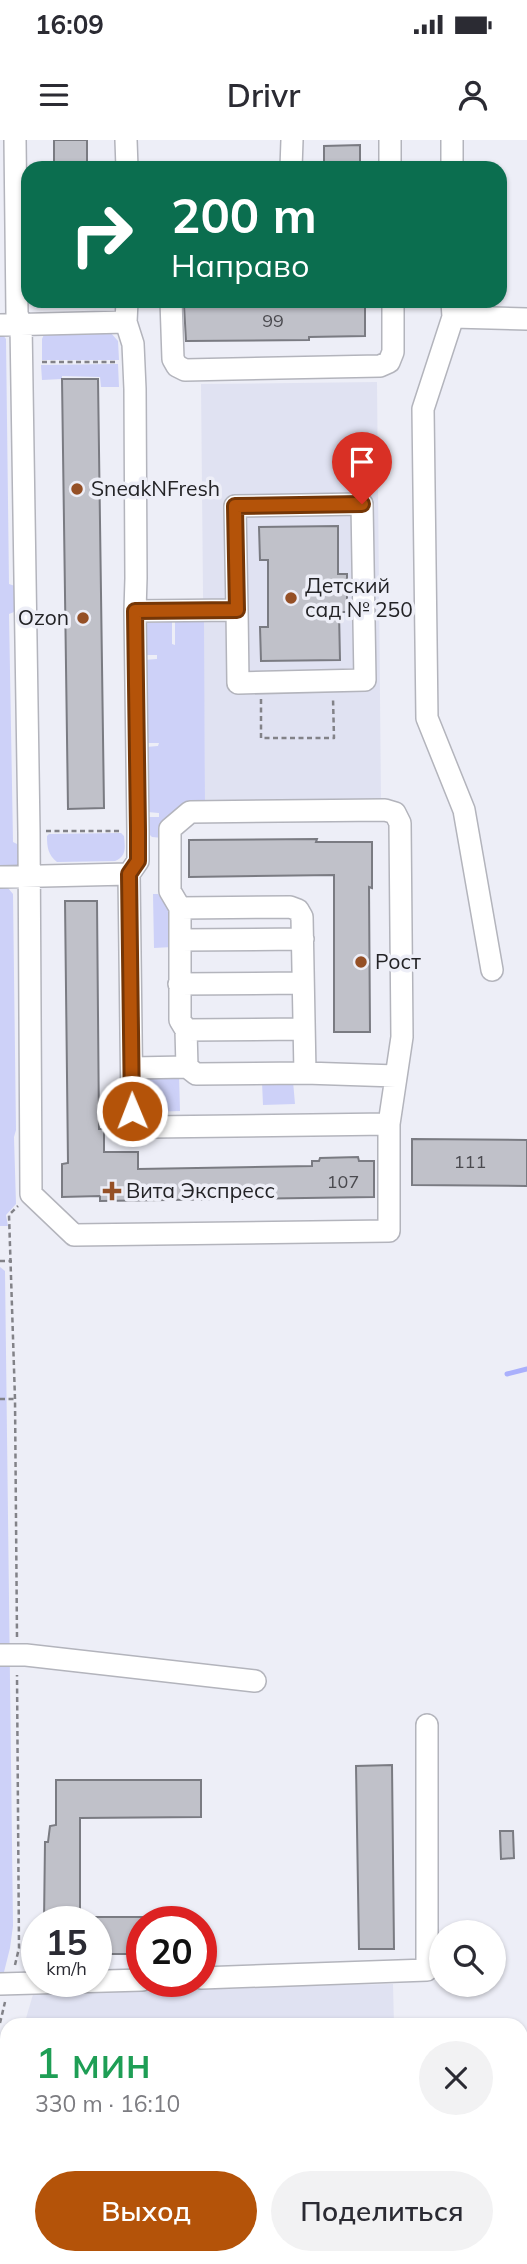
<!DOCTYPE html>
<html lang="ru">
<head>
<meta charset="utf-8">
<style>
	:root { --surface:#fff; --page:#f2f2f3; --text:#2b2b33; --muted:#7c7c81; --accent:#b45309 }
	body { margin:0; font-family:Mulish,sans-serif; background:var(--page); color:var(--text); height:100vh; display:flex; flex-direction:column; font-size:26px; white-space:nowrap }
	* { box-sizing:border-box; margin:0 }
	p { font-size:23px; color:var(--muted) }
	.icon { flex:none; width:38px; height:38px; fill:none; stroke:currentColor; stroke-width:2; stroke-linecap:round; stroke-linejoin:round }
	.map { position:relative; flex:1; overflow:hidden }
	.drawer { position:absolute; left:0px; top:1878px; width:528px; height:247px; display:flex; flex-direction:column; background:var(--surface); border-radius:21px 21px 0 0; box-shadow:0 2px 5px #0004 }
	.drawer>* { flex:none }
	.top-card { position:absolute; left:21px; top:21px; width:486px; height:147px; border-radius:21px; box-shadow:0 2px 5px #0004; background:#0b6e4f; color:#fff; overflow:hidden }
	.fabs { position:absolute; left:429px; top:1780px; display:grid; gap:14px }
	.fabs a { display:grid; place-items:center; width:77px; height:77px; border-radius:50%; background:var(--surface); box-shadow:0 2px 5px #0004; font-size:35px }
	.speed { position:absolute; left:21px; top:1766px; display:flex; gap:14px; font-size:35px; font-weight:700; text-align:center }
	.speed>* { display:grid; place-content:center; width:91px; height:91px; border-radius:50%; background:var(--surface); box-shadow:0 2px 5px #0004; line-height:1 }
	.speed small { font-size:18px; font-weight:400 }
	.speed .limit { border:10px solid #d22; background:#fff; color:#111 }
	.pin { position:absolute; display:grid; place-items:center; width:60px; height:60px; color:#fff; margin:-72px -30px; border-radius:50% 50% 50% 0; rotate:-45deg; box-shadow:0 0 7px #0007 }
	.pin .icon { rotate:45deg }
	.me { position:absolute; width:77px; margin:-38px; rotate:359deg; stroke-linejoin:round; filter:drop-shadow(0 0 5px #0008) }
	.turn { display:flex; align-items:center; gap:24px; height:147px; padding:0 35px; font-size:32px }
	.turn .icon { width:91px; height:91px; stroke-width:2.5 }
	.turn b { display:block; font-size:49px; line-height:60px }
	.round { display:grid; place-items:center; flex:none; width:74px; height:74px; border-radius:37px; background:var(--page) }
	.overview { display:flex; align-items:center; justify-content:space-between; height:119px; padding:0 35px }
	h1 { font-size:42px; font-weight:600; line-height:52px; color:#1e9e55 }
	.action { display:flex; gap:14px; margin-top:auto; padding:14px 35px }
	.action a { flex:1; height:80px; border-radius:42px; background:var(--accent); color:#fff; font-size:28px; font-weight:600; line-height:80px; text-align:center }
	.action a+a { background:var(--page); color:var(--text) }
	.status { display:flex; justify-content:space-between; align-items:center; height:49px; padding:0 35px; background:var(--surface); direction:ltr }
	.status svg { height:19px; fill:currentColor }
	header { display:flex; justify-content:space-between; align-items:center; height:91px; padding:0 35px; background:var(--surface); font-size:32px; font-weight:600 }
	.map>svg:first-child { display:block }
</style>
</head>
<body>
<div class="status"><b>16:09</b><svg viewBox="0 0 49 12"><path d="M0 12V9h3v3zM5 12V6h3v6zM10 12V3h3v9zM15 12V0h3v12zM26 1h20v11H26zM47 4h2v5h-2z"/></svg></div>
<header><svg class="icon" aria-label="menu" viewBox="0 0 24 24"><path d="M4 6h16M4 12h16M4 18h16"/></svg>Drivr<svg class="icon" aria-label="person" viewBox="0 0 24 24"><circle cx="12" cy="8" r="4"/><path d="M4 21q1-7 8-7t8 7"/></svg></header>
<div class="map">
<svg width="527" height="2124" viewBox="0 0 527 2124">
	<rect width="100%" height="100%" fill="#edeef7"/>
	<path fill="#e0e2f2" d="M377 242 381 660 205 662 201 244Z
		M393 1844 394 1885H24L34 1851 227 1849 281 1846Z
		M7 1937V2079L2 2066V2054L1 1955Z
		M522 1988H527V2124H107V2118H522Z"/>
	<path fill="#cdd1f8" d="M282 23V28H169V25Z
		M0 191 6 199 9 444 18 447 19 470 9 474 13 702 21 706 20 724 15 727H0Z
		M45 192H110L118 201 119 220H42V199Z
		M118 224 119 247H101L100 237 62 236V239L42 240 41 225Z
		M172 482V504L175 505V482H204L205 664 186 665 163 681V698L152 697 147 692V677H159V673L147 672 146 607 158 606 159 603H146L144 520 157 519V515H145L144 488 147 483Z
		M121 693 124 696C125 707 127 716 115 721L57 722C48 715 47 707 47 696L49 694Z
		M0 745 8 748 13 754 16 990 14 997 16 1064 6 1075 8 1086H0Z
		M153 754H158L171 770 172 807 154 808Z
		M179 934 180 971 150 972V939L154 935Z
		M293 941 295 964 263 965 262 942Z
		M0 1127 5 1131 13 1786 10 1808 0 1848Z"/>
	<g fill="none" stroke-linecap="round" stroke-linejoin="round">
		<path stroke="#aab0fc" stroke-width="5" d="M507 1234 527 1229"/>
	</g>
	<path fill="#c0c1c9" stroke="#7a7b82" stroke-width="2" d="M54 0H87V28H54Z
		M360 5V28H324V6Z
		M327 161H365V196L309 197V200L186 201 184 165 327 163Z
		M62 239H98L104 668 68 669Z
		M338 386V434H347V472H339L340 520 261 521 260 487H268V420H260L259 387Z
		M317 699 316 702H372V748L369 747 370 892H334V735L189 737V700Z
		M65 761H97L99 989H104V1012H138V1029L312 1026V1021H319L320 1018 358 1017 359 1021H374V1057L100 1061V1056L62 1057V1024L68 1023Z
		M412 999 527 1000V1046L412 1045Z
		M392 1625 394 1809H359L356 1626Z
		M56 1640H201V1677L80 1678V1782H44L45 1702H48L50 1686 56 1685Z
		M500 1691H513L514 1718 501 1719Z
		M96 1777H142V1814H96Z"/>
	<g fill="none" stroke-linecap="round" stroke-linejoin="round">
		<defs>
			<path id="minor" d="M15 0 17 174 21 184 29 692 31 1054 74 1095 389 1091V984L150 987 132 971 129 734 138 721V691L135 471 136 438 135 249 133 204 126 182 127 161
				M126 0 127 28
				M390 0V28
				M452 0V28
				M291 28 292 0
				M171 161 173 219 177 226 185 230 380 226 389 222 393 212V161
				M452 161 453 177 423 269 427 578 464 670 492 830
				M453 177 527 179
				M0 185 126 182
				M135 471 237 470 238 543 365 540 362 364 235 366 237 470
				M0 737 129 734
				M180 768 290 767 298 770 302 777 305 933 396 936
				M180 800 303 799
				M179 844 303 843
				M186 890 304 889
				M132 928 187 927
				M305 933 196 934 187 927 186 890 180 880V768L170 751V689L190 672 385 670 395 673 400 683 402 897 389 984
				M0 1515H26L255 1541
				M201 1838 427 1830V1585
				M0 1844 142 1840
				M0 2054H7
				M259 2124 260 2118"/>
		</defs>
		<use href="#minor" stroke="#b3b4bc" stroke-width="24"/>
		<path stroke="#828288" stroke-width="2.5" stroke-dasharray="5 3.5" stroke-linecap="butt" d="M42 222H116
			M261 559V598H334L333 558
			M46 691H120
			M0 1121H12
			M0 1259H14
			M17 1497 15 1259 9 1075 18 1066
			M15 1825 19 1808 17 1535
			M0 1883 5 1862"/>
		<use href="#minor" stroke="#fff" stroke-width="21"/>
	</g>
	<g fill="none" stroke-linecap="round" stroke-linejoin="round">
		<defs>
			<path id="route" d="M132 971 129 734 138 721V691L135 471 237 470 235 366 362 364"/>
		</defs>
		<use href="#route" stroke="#753606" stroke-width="18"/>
		<use href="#route" stroke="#b45309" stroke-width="12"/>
	</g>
	<g fill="#955026" stroke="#edeef7" stroke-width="2.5">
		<circle cx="77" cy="349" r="7"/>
		<circle cx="291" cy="458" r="7"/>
		<circle cx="83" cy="478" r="7"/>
		<circle cx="361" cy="822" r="7"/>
		<path d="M108.5 1040.5h7v7h7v7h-7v7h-7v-7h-7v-7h7z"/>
	</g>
	<g text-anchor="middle" stroke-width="7" stroke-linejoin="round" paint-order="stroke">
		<g font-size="18" fill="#4a4a4f">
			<text x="273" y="187">99</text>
			<text x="470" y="1028">111</text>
			<text x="343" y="1048">107</text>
		</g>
		<g font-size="21" fill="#232326" stroke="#edeef7" text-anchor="start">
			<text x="91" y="356">SneakNFresh</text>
			<text x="305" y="453">Детский<tspan x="305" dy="24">сад № 250</tspan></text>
			<text x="69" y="485" text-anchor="end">Ozon</text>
			<text x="375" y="829">Рост</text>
			<text x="126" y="1058">Вита Экспресс</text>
		</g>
	</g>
</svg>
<div class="fabs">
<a><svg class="icon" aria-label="search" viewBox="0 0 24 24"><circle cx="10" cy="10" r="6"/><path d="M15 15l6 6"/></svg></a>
</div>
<div class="speed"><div>15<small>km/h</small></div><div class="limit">20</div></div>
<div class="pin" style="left:362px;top:364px;background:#d93025"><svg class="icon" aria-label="arrive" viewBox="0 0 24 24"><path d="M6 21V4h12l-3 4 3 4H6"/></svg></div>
<svg class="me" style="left:132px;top:971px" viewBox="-20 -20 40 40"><circle r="17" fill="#b45309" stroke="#fff" stroke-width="3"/><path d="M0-11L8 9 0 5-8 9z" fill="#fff"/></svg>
<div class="top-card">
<div class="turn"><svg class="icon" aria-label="right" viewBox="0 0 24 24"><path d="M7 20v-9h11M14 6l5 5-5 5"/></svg><div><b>200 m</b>Направо</div></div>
</div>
<section class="drawer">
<div class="overview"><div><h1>1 мин</h1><p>330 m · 16:10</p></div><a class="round"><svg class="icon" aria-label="close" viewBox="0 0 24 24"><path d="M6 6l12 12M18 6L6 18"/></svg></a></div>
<div class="action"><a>Выход</a><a>Поделиться</a></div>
</section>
</div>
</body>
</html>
